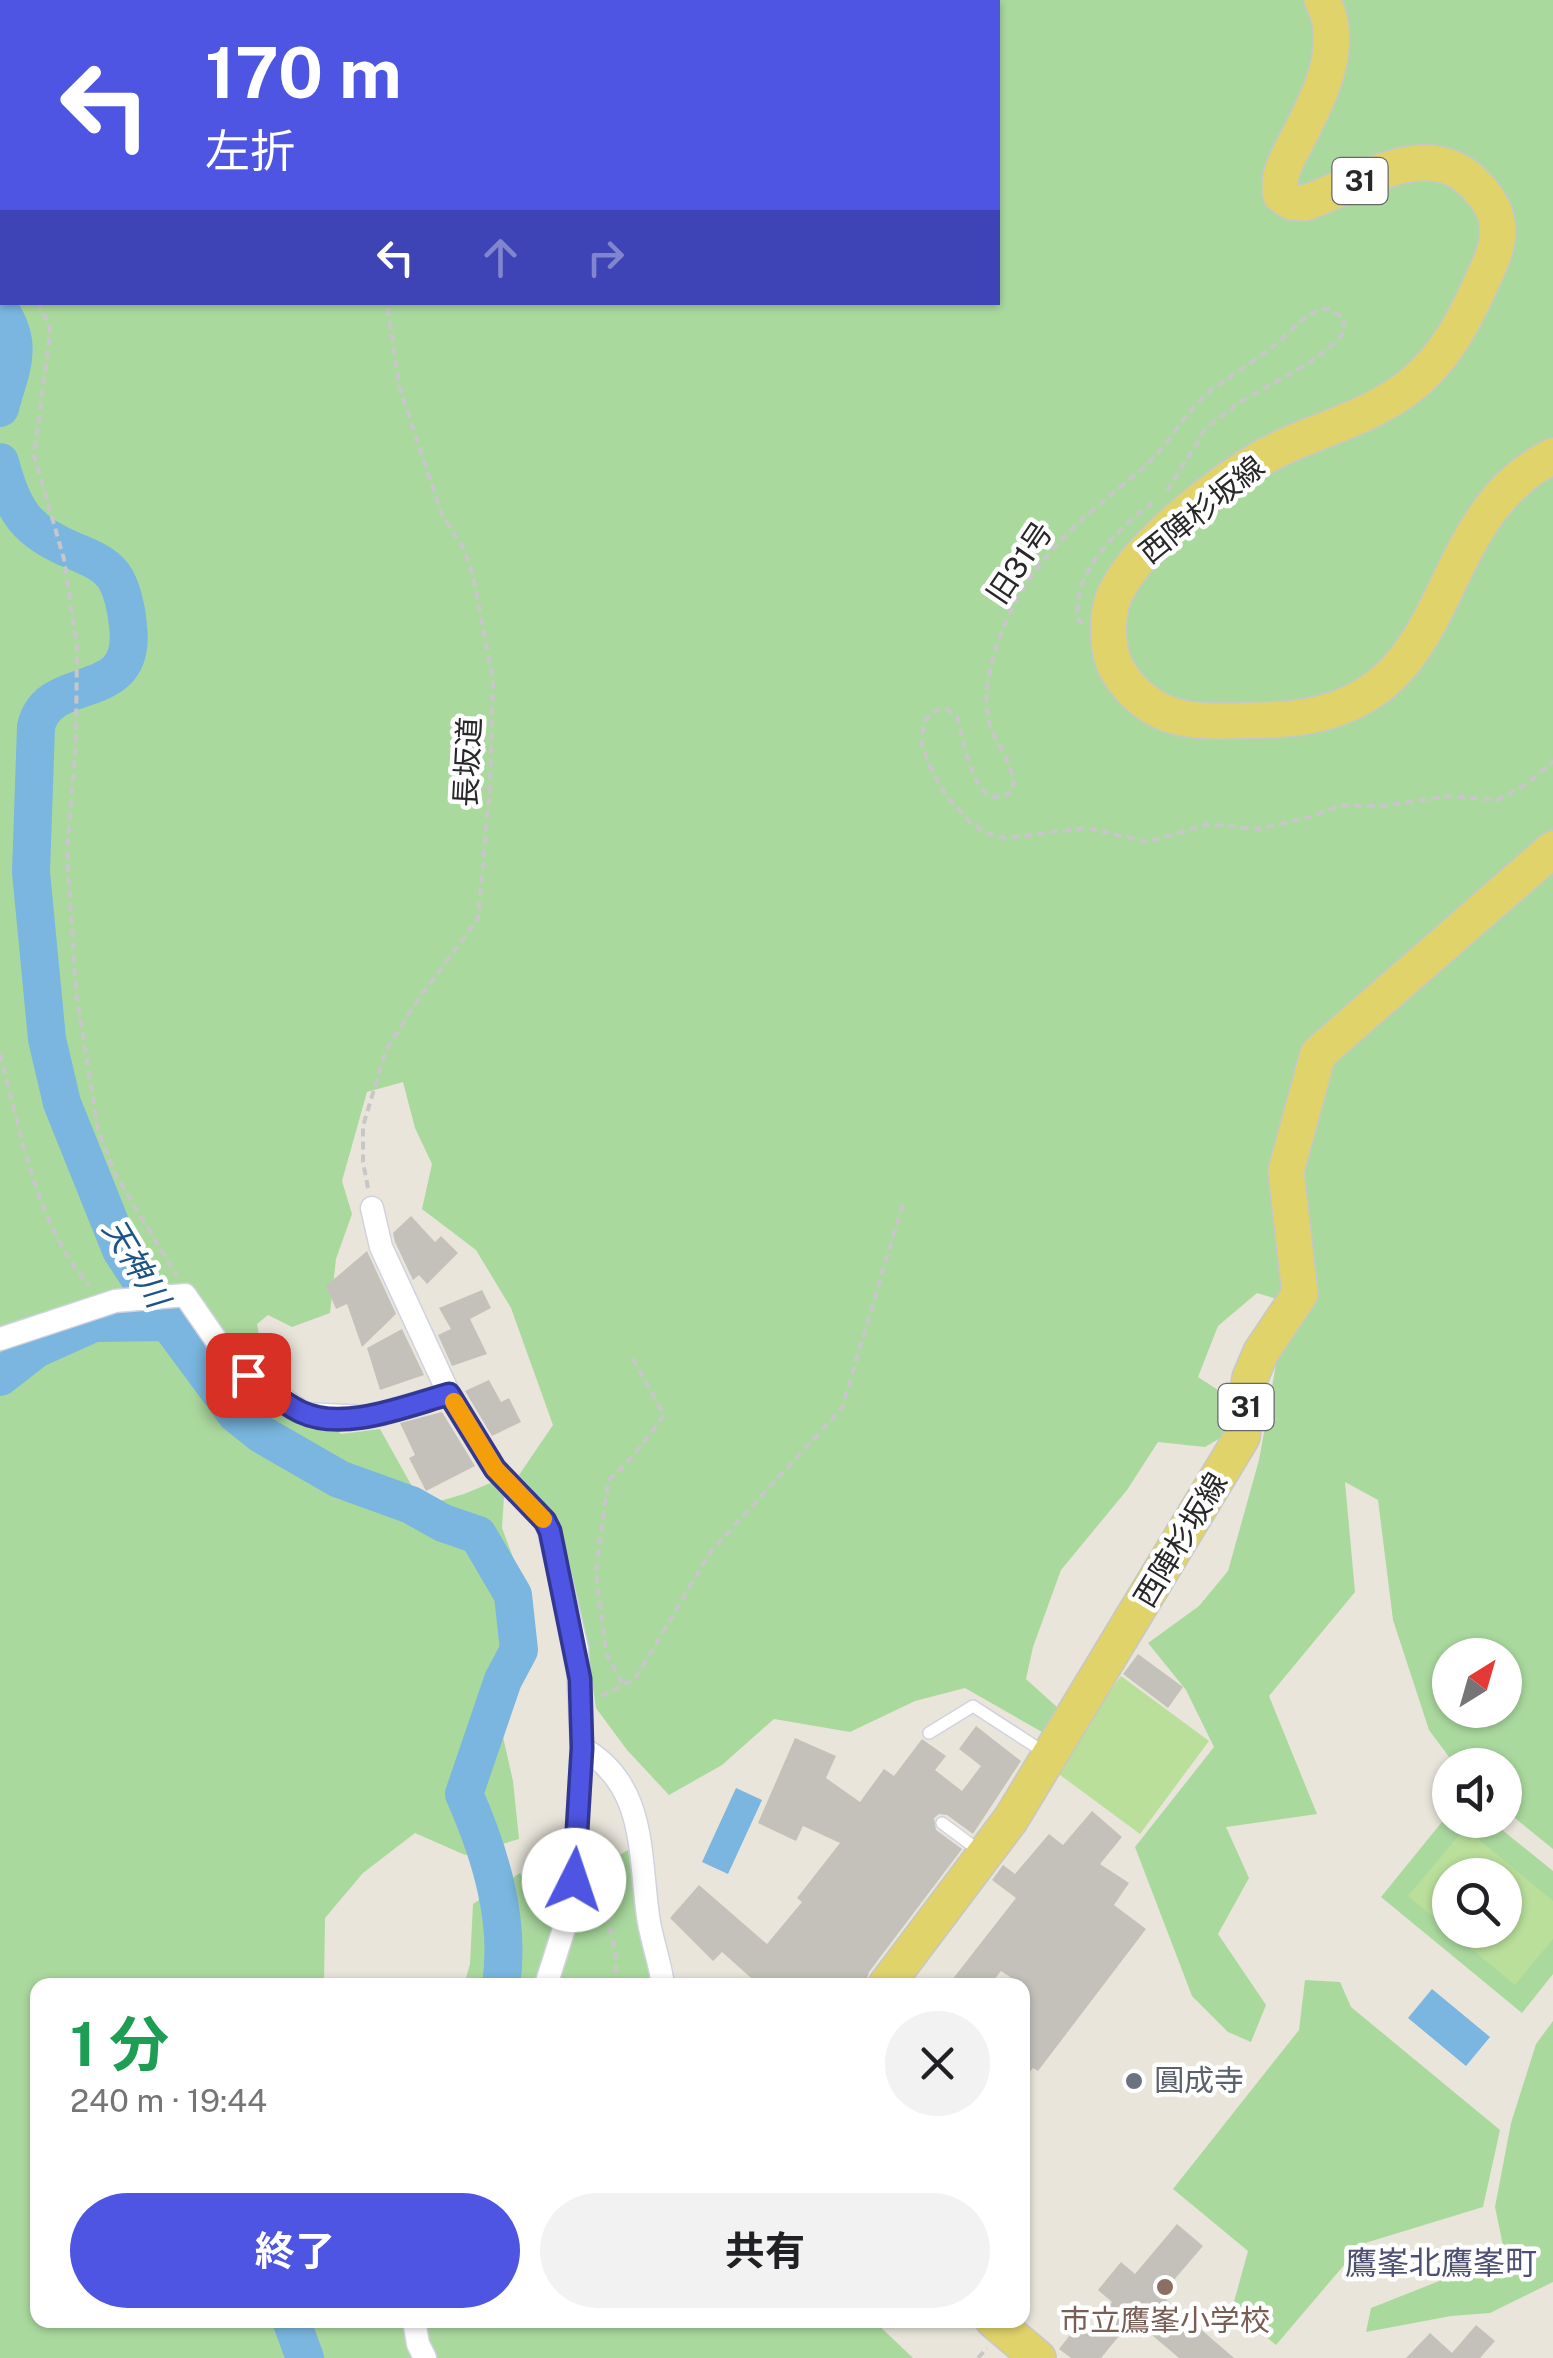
<!DOCTYPE html>
<html lang="ja">
<head>
<meta charset="utf-8">
<style>
	:root { --surface:#fff; --page:#f2f2f2; --text:#202124; --muted:#757577; --accent:#4e55e3 }
	body { margin:0; font-family:"Public Sans","Noto Sans JP",sans-serif; background:var(--page); color:var(--text); height:100vh; display:flex; flex-direction:column; font-size:38px; white-space:nowrap }
	* { box-sizing:border-box; margin:0 }
	p { font-size:32px; color:var(--muted) }
	.icon { flex:none; width:55px; height:55px; fill:none; stroke:currentColor; stroke-width:2; stroke-linecap:round; stroke-linejoin:round }
	.map { position:relative; flex:1; overflow:hidden }
	.details { position:absolute; left:30px; top:1978px; width:1000px; height:350px; display:flex; flex-direction:column; background:var(--surface); border-radius:20px; box-shadow:0 2px 8px #0004 }
	.details>* { flex:none }
	.guide { position:absolute; left:0px; top:0px; width:1000px; height:305px; box-shadow:0 2px 8px #0004; background:#4e55e3; color:#fff; overflow:hidden }
	.needle { width:65px; rotate:37deg }
	.fabs { position:absolute; left:1432px; top:1638px; display:grid; gap:20px }
	.fabs a { display:grid; place-items:center; width:90px; height:90px; border-radius:50%; background:var(--surface); box-shadow:0 2px 8px #0004; font-size:50px }
	.pin { position:absolute; display:grid; place-items:center; width:85px; height:85px; color:#fff; margin:-42px; border-radius:20px; box-shadow:0 5px 15px #0006 }
	.me { position:absolute; width:110px; margin:-55px; rotate:4deg; stroke-linejoin:round; filter:drop-shadow(0 0 8px #0008) }
	.turn { display:flex; align-items:center; gap:35px; height:210px; padding:0 40px; font-size:45px }
	.turn .icon { width:130px; height:130px; stroke-width:2.5 }
	.turn b { display:block; font-size:70px; line-height:85px }
	.lanes { display:flex; align-items:center; height:95px; padding:0 40px; background:#0003; justify-content:center; gap:50px; direction:ltr }
	.lanes .off { opacity:.35 }
	.round { display:grid; place-items:center; flex:none; width:105px; height:105px; border-radius:52px; background:var(--page) }
	.headline { display:flex; align-items:center; justify-content:space-between; height:170px; padding:0 40px }
	h1 { font-size:60px; font-weight:700; line-height:75px; color:#1e9e55 }
	.cta { display:flex; gap:20px; margin-top:auto; padding:20px 40px }
	.cta a { flex:1; height:115px; border-radius:60px; background:var(--accent); color:#fff; font-size:40px; font-weight:700; line-height:115px; text-align:center }
	.cta a+a { background:var(--page); color:var(--text) }
	.map>svg:first-child { display:block }
</style>
</head>
<body>
<div class="map">
<svg width="1553" height="2358" viewBox="0 0 1553 2358">
	<rect width="100%" height="100%" fill="#e9e5db"/>
	<path fill="#aad99e" fill-rule="evenodd" d="M0 0H1553V1849L1505 1810V1765H1455L1429 1730 1393 1620 1378 1500 1345 1482 1355 1592 1269 1696 1317 1814 1226 1827 1249 1878 1218 1934 1266 2005 1251 2042 1228 2032 1192 1996 1135 1847 1214 1747 1186 1690 1148 1643 1199 1606 1228 1571 1259 1460 1287 1302 1257 1293 1218 1326 1198 1377 1232 1399 1222 1437 1205 1447 1158 1442 1127 1490 1061 1570 1033 1647 1026 1679 1058 1708 1049 1736 965 1688 915 1701 850 1732 774 1719 722 1765 669 1795 627 1750 596 1708 588 1655 553 1513 519 1475 553 1425 511 1308 476 1250 422 1209 432 1164 415 1128 403 1082 367 1092 342 1181 352 1214 336 1259 330 1313 292 1327 268 1315 257 1324 265 1368 341 1434 380 1429 423 1506 464 1494 493 1482 504 1496 502 1528 517 1568 531 1635 501 1728 513 1781 519 1839 465 1855 415 1833 363 1873 325 1918 324 1985H38V2320H873L913 2358H0ZM2 2H998V302H2ZM1450 1655H1505V1710H1450Z
		M1450 1812V1820H1490L1553 1871V1974L1522 2013 1381 1897ZM1450 1875H1505V1930H1450Z
		M628 1850 636 1912 652 1974 651 1985H464L470 1964 473 1904 520 1873 555 1922 577 1924 588 1874Z
		M1305 1980 1340 1982 1351 2007 1500 2130 1483 2207 1362 2244 1276 2345 1232 2309 1248 2251 1173 2189 1299 2030Z
		M1553 2021V2282L1490 2313 1451 2316 1366 2332 1371 2308 1505 2255 1495 2207 1511 2123 1536 2044Z"/>
	<path fill="#b9df9b" fill-rule="evenodd" d="M1121 1676 1209 1741 1140 1834 1052 1769Z
		M1465 1828 1553 1901V1939L1515 1985 1408 1896ZM1450 1875H1505V1930H1450Z"/>
	<path fill="#7ab6df" d="M736 1788 762 1800 728 1874 702 1862Z
		M1432 1989 1490 2037 1466 2066 1408 2018Z"/>
	<g fill="none" stroke-linecap="round" stroke-linejoin="round">
		<path stroke="#7ab6df" stroke-width="38" d="M0 43 2 49
			M0 181 2 177
			M0 310C25 347 10 369 0 408
			M0 462C13 512 27 532 74 551 88 557 104 563 113 575 122 587 127 611 128 626 138 707 48 670 36 727L31 872 47 1039 62 1103 121 1250 168 1322 236 1414 261 1434 339 1479 411 1505 443 1523 478 1535 513 1595 519 1650 503 1680 464 1794C490 1853 511 1920 501 1985
			M0 1377 36 1349 94 1323 168 1322
			M291 2320 305 2358"/>
	</g>
	<path fill="#c4c1bb" d="M411 1216 435 1242 441 1236 458 1253 427 1284 419 1275 413 1280 395 1242 393 1233Z
		M367 1251 396 1314 362 1347 347 1304 336 1309 326 1286Z
		M482 1290 491 1308 470 1319 487 1354 452 1366 438 1335 451 1329 439 1308Z
		M402 1329 424 1375 380 1390 367 1348Z
		M489 1380 501 1402 509 1398 521 1422 492 1436 465 1391Z
		M442 1412 475 1466 426 1491 409 1458 415 1455 400 1423Z
		M1138 1654 1183 1687 1168 1708 1123 1674Z
		M976 1726 1021 1761 973 1834 947 1815 939 1814 934 1818 936 1830 962 1849 869 1972 865 1985H759L722 1952 713 1961 670 1918 699 1885 767 1944 802 1902 797 1898 840 1843 803 1826 796 1841 758 1823 795 1738 836 1756 826 1778 860 1802 884 1769 894 1776 922 1739 946 1756 935 1770 962 1791 981 1766 959 1749Z
		M1092 1811 1122 1837 1100 1864 1129 1883 1114 1905 1146 1929 1038 2071 1033 2068 1022 2081V1985L1001 1971 990 1985H948L1016 1898 992 1880 1003 1865 1015 1874 1049 1834 1063 1845Z
		M1177 2224 1203 2246 1161 2295 1234 2358H1179L1133 2319 1101 2358H1071L1059 2349 1081 2321 1091 2329 1112 2302 1098 2290 1121 2262 1135 2274Z
		M1476 2325 1495 2341 1480 2358H1406L1430 2333 1452 2353Z"/>
	<g fill="none" stroke-linecap="round" stroke-linejoin="round">
		<defs>
			<path id="service" d="M929 1733 973 1706 1047 1754
				M942 1823 981 1852"/>
			<path id="minor" d="M372 1208 381 1247 449 1394 495 1469 545 1521 549 1531 577 1649 582 1748 574 1880 567 1919 546 1985
				M0 1339 115 1301 185 1295 221 1347 249 1375 305 1414 368 1417 449 1394
				M582 1748C646 1784 639 1852 648 1916 651 1939 660 1961 663 1985
				M414 2320 418 2344 425 2358"/>
			<path id="primary" d="M1322 0C1346 43 1320 96 1299 136 1290 155 1276 173 1281 195L1291 202 1305 203C1362 183 1433 130 1482 192 1503 217 1501 240 1488 268 1468 313 1449 355 1410 386 1372 416 1324 428 1281 448 1231 472 1143 540 1117 590 1108 606 1107 630 1110 648 1114 679 1146 708 1174 716 1203 724 1235 720 1265 720 1469 718 1416 524 1553 456
				M886 1985 1011 1819 1242 1437 1250 1378 1261 1352 1300 1294 1286 1171 1318 1054 1553 849
				M993 2320 1038 2358"/>
		</defs>
		<use href="#service" stroke="#d1d2df" stroke-width="14"/>
		<use href="#minor" stroke="#d1d2df" stroke-width="25"/>
		<use href="#primary" stroke="#c7c7c7" stroke-width="38"/>
		<path stroke="#c7c7c7" stroke-width="4" stroke-dasharray="8 5" stroke-linecap="butt" d="M254 0V2
			M0 236 2 242
			M37 302 49 323 50 334 34 455 64 559 77 647 76 740 67 852 76 993 98 1130 115 1174 177 1276
			M1167 491 1206 428 1240 402 1307 364 1335 343 1345 330 1342 317 1330 309C1306 309 1292 331 1275 345 1253 362 1229 376 1208 393 1185 412 1168 446 1143 468 1106 500 1069 526 1039 566 1017 594 1001 627 992 661 987 682 983 708 991 728 999 751 1016 766 1013 791L1001 797 988 796C967 774 965 745 957 716L946 709 934 711 926 719 923 730 921 741 930 767 947 797 970 822 986 833 1005 838 1087 828 1148 842 1208 824 1258 829 1310 817 1343 805 1383 806 1450 796 1497 800 1527 784 1553 761
			M1083 622 1079 621C1068 575 1119 528 1152 503
			M0 1054C21 1133 35 1221 89 1286
			M368 1188 363 1162V1126L386 1050 417 1001 478 919 490 786 493 680 473 575 464 549 442 515 399 386 387 302
			M622 1683 606 1653 596 1573 608 1481 635 1454 664 1415 631 1355
			M601 1696 635 1679 711 1551 842 1408 903 1203
			M598 1876 616 1956V1985
			M978 2358 987 2348"/>
		<use href="#service" stroke="#fff" stroke-width="11"/>
		<use href="#minor" stroke="#fff" stroke-width="22"/>
		<use href="#primary" stroke="#dfd36a" stroke-width="35"/>
	</g>
	<g fill="none" stroke-linecap="round" stroke-linejoin="round">
		<defs>
			<path id="route" d="M248 1375C265 1388 282 1403 301 1412 344 1432 406 1406 449 1394L495 1469 545 1521 550 1531 580 1679 582 1748 574 1880"/>
		</defs>
		<use href="#route" stroke="#333794" stroke-width="25"/>
		<use href="#route" stroke="#4e55e3" stroke-width="18"/>
		<path stroke="#f59e0b" stroke-width="18" d="M454 1402 495 1469 543 1519"/>
	</g>
	<circle fill="#6b7280" stroke="#fff" stroke-width="4" cx="1134" cy="2081" r="10"/>
	<circle fill="#8d6e63" stroke="#fff" stroke-width="4" cx="1165" cy="2287" r="10"/>
	<g text-anchor="middle" stroke-width="9" stroke-linejoin="round" paint-order="stroke">
		<g fill="#fff" stroke="#686868" stroke-width="2.5">
			<rect x="1332.5" y="158" width="55" height="46" rx="8"/>
			<rect x="1218.5" y="1384" width="55" height="46" rx="8"/>
		</g>
		<g font-size="28" font-weight="bold" fill="#282828">
			<text x="1360" y="191">31</text>
			<text x="1246" y="1417">31</text>
		</g>
		<g font-size="30" fill="#282828" stroke="#fff">
			<text transform="translate(1202 510) rotate(-39)" y="10">西陣杉坂線</text>
			<text transform="translate(1020 563) rotate(-56)" y="10">旧31号</text>
			<text transform="translate(468 762) rotate(-87)" y="10">長坂道</text>
			<text transform="translate(1181 1540) rotate(-59)" y="10">西陣杉坂線</text>
		</g>
		<g font-size="30" fill="#5b616d" stroke="#fff" text-anchor="start">
			<text x="1154" y="2091">圓成寺</text>
		</g>
		<g font-size="30" fill="#785e54" stroke="#fff">
			<text x="1165" y="2331">市立鷹峯小学校</text>
		</g>
		<g font-size="32" font-style="italic" fill="#1d5487" stroke="#fff">
			<text transform="translate(136 1263) rotate(59)" y="11">天神川</text>
		</g>
		<g font-size="32" fill="#4e5073" stroke="#fff">
			<text x="1441" y="2274">鷹峯北鷹峯町</text>
		</g>
	</g>
</svg>
<div class="fabs">
<a><svg class="needle" viewBox="-14 -14 28 28"><path d="M0-13l5 13h-10z" fill="#e53935"/><path d="M0 13l5-13h-10z" fill="#757577"/></svg></a>
<a><svg class="icon" aria-label="sound" viewBox="0 0 24 24"><path d="M4 9h4l5-4v14l-5-4H4zM17 9q2 3 0 6"/></svg></a>
<a><svg class="icon" aria-label="search" viewBox="0 0 24 24"><circle cx="10" cy="10" r="6"/><path d="M15 15l6 6"/></svg></a>
</div>
<div class="pin" style="left:248px;top:1375px;background:#d93025"><svg class="icon" aria-label="arrive" viewBox="0 0 24 24"><path d="M6 21V4h12l-3 4 3 4H6"/></svg></div>
<svg class="me" style="left:574px;top:1880px" viewBox="-20 -20 40 40"><circle r="19" fill="#fff"/><path d="M0-13L10 11 0 6-10 11z" fill="#4e55e3"/></svg>
<div class="guide">
<div class="turn"><svg class="icon" aria-label="left" viewBox="0 0 24 24"><path d="M17 20v-9H6M10 6l-5 5 5 5"/></svg><div><b>170 m</b>左折</div></div>
<div class="lanes"><svg class="icon" aria-label="left" viewBox="0 0 24 24"><path d="M17 20v-9H6M10 6l-5 5 5 5"/></svg><svg class="icon off" aria-label="ahead" viewBox="0 0 24 24"><path d="M12 20V5M6 11l6-6 6 6"/></svg><svg class="icon off" aria-label="right" viewBox="0 0 24 24"><path d="M7 20v-9h11M14 6l5 5-5 5"/></svg></div>
</div>
<section class="details">
<div class="headline"><div><h1>1 分</h1><p>240 m · 19:44</p></div><a class="round"><svg class="icon" aria-label="close" viewBox="0 0 24 24"><path d="M6 6l12 12M18 6L6 18"/></svg></a></div>
<div class="cta"><a>終了</a><a>共有</a></div>
</section>
</div>
</body>
</html>
